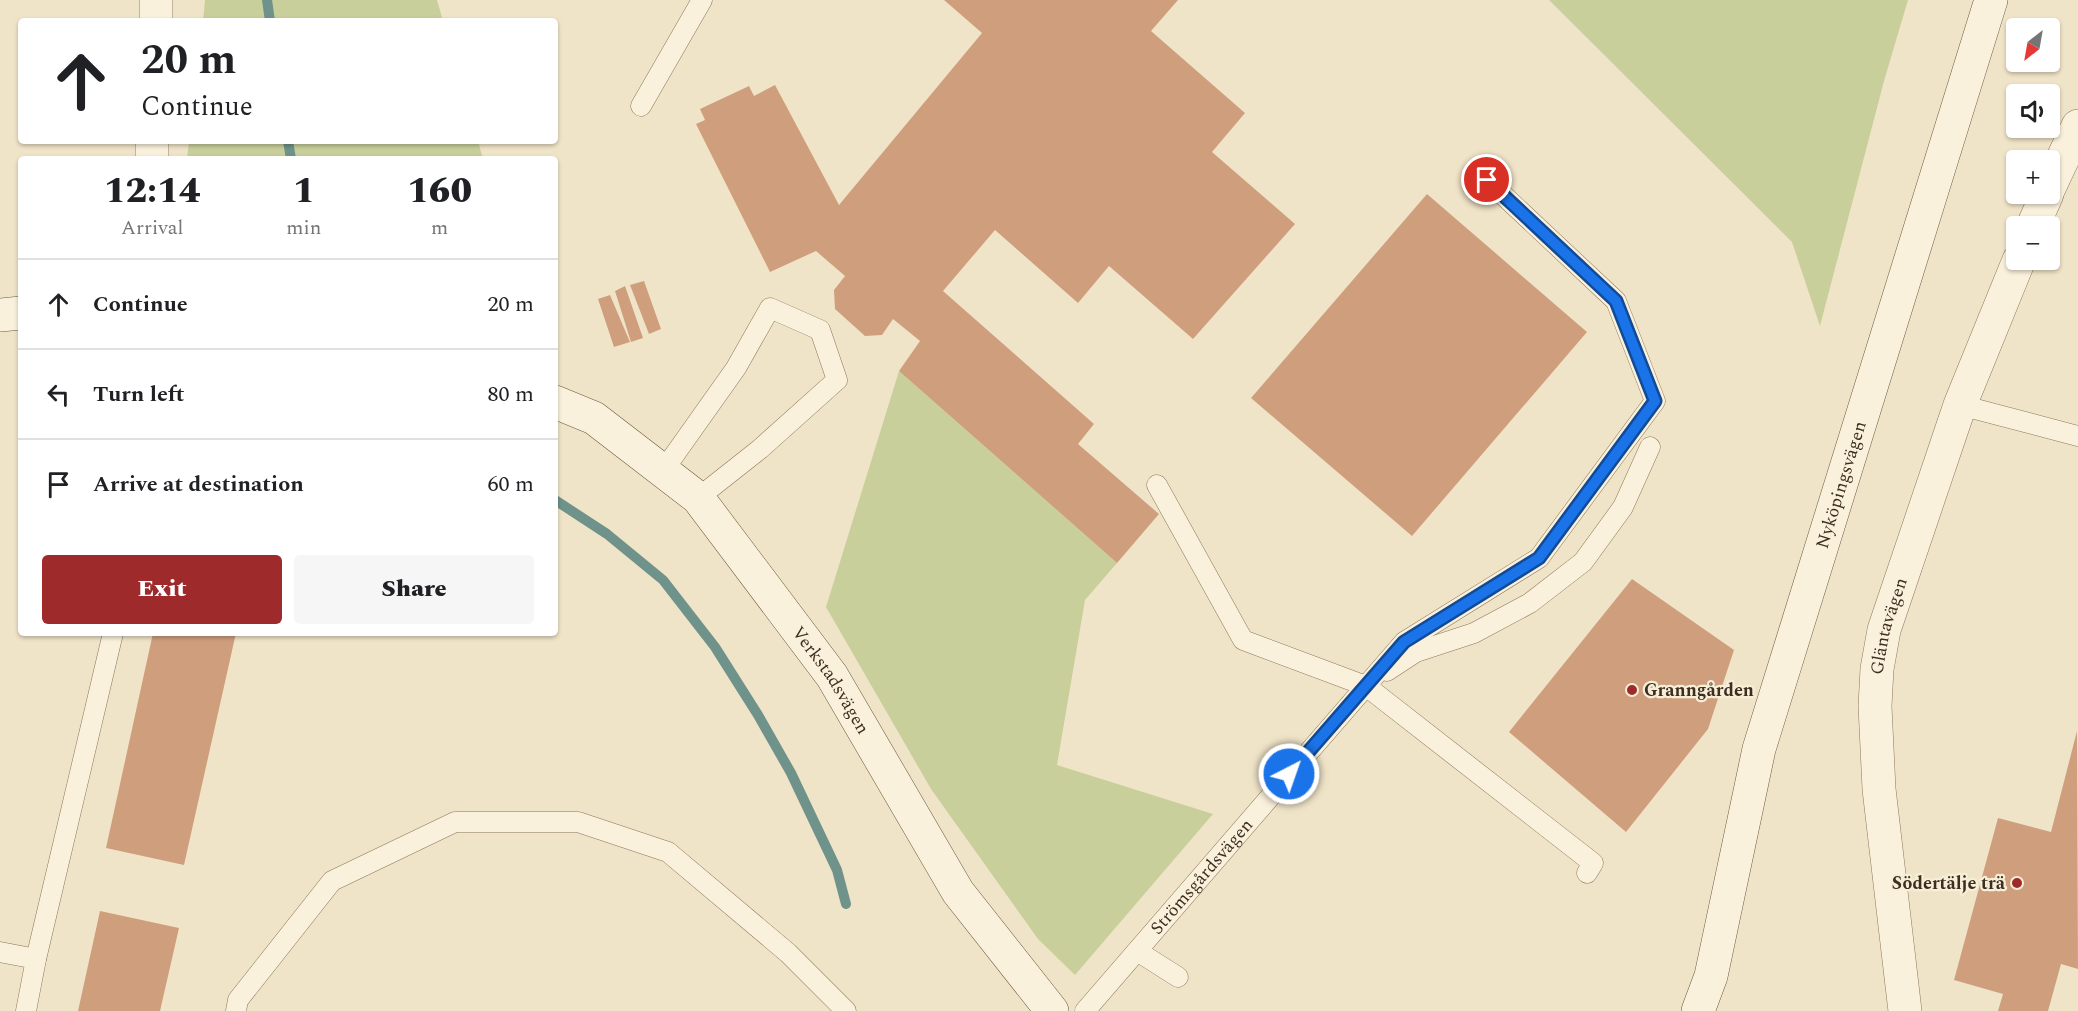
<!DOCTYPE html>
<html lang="en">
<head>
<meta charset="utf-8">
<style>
	:root { --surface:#fff; --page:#f6f6f6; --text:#202124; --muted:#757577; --line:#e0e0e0; --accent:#9e2a2b }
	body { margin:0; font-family:Spectral,serif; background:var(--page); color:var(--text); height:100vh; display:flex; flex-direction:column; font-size:22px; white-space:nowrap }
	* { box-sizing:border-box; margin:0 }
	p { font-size:20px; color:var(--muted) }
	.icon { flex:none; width:33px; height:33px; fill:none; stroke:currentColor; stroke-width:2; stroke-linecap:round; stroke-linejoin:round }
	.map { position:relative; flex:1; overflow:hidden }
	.details { position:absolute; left:18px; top:156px; width:540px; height:480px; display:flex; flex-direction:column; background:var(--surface); border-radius:6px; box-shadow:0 2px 4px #0004 }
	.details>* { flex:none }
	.guide { position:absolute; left:18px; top:18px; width:540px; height:126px; border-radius:6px; box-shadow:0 2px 4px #0004; background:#fff; color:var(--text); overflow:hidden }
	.needle { width:39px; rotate:211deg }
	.controls { position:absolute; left:2006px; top:18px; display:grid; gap:12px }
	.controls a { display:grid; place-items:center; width:54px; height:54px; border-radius:6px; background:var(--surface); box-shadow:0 2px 4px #0004; font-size:30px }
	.pin { position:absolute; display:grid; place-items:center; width:51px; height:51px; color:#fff; margin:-26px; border:3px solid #fff; border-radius:50%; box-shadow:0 2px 6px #0007 }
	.me { position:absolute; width:66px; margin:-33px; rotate:41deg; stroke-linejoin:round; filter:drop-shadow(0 0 4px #0008) }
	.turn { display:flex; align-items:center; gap:21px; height:126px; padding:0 24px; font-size:27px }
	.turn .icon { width:78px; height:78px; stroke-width:2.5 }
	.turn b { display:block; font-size:42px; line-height:51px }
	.eta { display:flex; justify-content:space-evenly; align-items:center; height:102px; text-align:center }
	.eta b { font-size:36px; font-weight:800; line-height:42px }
	.button { display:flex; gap:12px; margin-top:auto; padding:12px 24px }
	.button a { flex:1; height:69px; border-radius:6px; background:var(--accent); color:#fff; font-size:24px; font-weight:800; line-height:69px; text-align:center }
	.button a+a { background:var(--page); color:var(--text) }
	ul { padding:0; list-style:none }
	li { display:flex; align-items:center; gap:18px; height:90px; padding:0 24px; border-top:2px solid var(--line) }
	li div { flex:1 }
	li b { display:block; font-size:22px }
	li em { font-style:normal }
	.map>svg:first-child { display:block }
</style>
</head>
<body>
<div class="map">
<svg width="2078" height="1011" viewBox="0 0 2078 1011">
	<rect width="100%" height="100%" fill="#f0e4c8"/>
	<path fill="#c9cf9b" d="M205 0H437L443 21H203Z
		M1549 0H1908L1884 81 1820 326 1792 242Z
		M189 141H478L483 159H187Z
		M899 371 1117 563 1085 600 1057 765 1213 814 1075 975 1038 939 931 789 826 607Z"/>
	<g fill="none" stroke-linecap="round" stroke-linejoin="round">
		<path stroke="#6f938a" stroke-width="10" d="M267 0 270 21
			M288 141 291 159
			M555 500 607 534 663 580 715 647 758 715 791 773 837 870 846 904"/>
	</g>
	<path fill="#cf9f7d" d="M944 0H1178L1151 31 1245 113 1212 152 1295 224 1193 339 1109 266 1078 303 995 230 943 291 1094 424 1078 444 1159 514 1117 563 899 371 920 341 893 319 882 335 865 336 835 309 834 290 845 276 816 251 770 272 696 124 705 120 700 109 749 86 754 96 775 85 839 205 982 33Z
		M1427 194 1587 332 1412 536 1251 398Z
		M644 281 661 329 649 334 630 285Z
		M625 286 643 338 631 342 615 291Z
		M610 295 630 342 614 347 598 299Z
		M1632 579 1734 650 1708 729 1626 832 1509 732Z
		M153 633H236L184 865 106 848Z
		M2077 731 2078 969 2061 964 2048 1011H1998L2003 994 1954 980 1998 818 2051 832Z
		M100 911 179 928 160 1011H78Z"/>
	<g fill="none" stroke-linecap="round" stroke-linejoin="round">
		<defs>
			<g id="service">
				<path d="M641 106 702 0"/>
				<path d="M1960 405 2078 436"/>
				<path d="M663 471 736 368 770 308 820 330 837 380 760 449 698 498"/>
				<path d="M1157 485 1243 640 1366 686 1593 863 1587 873"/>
				<path d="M1387 671 1416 652 1474 633 1530 603 1583 562 1623 507 1650 447"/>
				<path d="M1137 951 1178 977"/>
				<path d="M0 952 36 959 26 1011"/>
				<path d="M36 959 113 633"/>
				<path d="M236 1011 238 1000 332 881 455 822H578L668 852 788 953 846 1011"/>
				<path id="s1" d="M1085 1011 1404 642 1539 558 1655 401 1616 301 1487 180"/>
			</g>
			<g id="minor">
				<path d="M156 21V0"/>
				<path d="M152 159V141"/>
				<path d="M2049 188 2078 126"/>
				<path d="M2033 226 2047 194"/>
				<path id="s2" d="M1905 1011 1879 789 1875 706 1877 669 1884 630 1960 405 2019 260"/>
			</g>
			<g id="secondary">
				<path d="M0 315 21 313"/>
				<path id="s3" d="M555 402 594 418 698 498 832 676 958 892 1052 1011"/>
				<path id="s4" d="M1698 1011 1711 976 1759 749 1991 0"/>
			</g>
		</defs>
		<use href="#service" stroke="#8d765c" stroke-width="21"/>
		<use href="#minor" stroke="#8d765c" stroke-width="34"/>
		<use href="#secondary" stroke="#6f573f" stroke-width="34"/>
		<use href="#service" stroke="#faf1dc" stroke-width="20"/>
		<use href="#minor" stroke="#faf1dc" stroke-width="33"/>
		<use href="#secondary" stroke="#faf1dc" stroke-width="33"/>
	</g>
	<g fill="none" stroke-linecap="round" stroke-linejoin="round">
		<defs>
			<path id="route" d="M1289 774 1404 642 1539 558 1655 401 1616 301 1487 180"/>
		</defs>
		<use href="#route" stroke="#114b97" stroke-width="15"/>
		<use href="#route" stroke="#1a73e8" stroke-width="10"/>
	</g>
	<g fill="#9e2a2b" stroke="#f7eed8" stroke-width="2">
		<circle cx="1632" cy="690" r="6"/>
		<circle cx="2017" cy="883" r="6"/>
	</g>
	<g text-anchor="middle" stroke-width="4.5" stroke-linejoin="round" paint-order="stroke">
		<g font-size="18" fill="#3d2e20" stroke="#f7eed8">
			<text dy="6" stroke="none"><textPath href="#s4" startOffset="546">Nyköpingsvägen</textPath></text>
			<text dy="6" stroke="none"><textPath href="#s2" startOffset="388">Gläntavägen</textPath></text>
			<text dy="6" stroke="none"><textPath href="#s3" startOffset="399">Verkstadsvägen</textPath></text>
			<text dy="6" stroke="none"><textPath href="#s1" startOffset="178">Strömsgårdsvägen</textPath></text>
		</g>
		<g font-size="18" font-weight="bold" fill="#3d2e20" stroke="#f7eed8" text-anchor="start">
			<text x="1644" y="696">Granngården</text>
			<text x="2005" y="889" text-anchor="end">Södertälje trä</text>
		</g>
	</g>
</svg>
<div class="controls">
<a><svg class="needle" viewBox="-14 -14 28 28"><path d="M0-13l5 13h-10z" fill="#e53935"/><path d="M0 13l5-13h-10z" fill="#757577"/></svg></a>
<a><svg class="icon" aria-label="sound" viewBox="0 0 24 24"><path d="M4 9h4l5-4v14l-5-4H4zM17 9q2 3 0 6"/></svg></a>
<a>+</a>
<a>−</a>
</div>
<div class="pin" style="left:1487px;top:180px;background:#d93025"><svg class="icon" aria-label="arrive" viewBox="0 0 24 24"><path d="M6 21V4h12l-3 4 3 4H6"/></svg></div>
<svg class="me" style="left:1289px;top:774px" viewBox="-20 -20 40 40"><circle r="17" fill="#1a73e8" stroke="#fff" stroke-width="3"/><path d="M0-11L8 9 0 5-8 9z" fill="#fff"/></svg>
<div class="guide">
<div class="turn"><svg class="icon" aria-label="ahead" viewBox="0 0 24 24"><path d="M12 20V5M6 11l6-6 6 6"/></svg><div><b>20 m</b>Continue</div></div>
</div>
<section class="details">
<div class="eta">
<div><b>12:14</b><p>Arrival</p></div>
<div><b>1</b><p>min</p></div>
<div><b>160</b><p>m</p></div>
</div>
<ul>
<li><svg class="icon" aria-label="ahead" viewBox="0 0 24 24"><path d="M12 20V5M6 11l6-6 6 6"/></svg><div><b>Continue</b></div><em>20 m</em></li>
<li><svg class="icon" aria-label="left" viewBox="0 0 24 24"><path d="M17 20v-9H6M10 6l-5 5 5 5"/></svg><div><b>Turn left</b></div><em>80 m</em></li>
<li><svg class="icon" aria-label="arrive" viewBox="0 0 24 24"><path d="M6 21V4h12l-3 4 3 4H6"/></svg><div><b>Arrive at destination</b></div><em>60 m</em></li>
</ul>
<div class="button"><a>Exit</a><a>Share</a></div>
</section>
</div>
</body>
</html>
